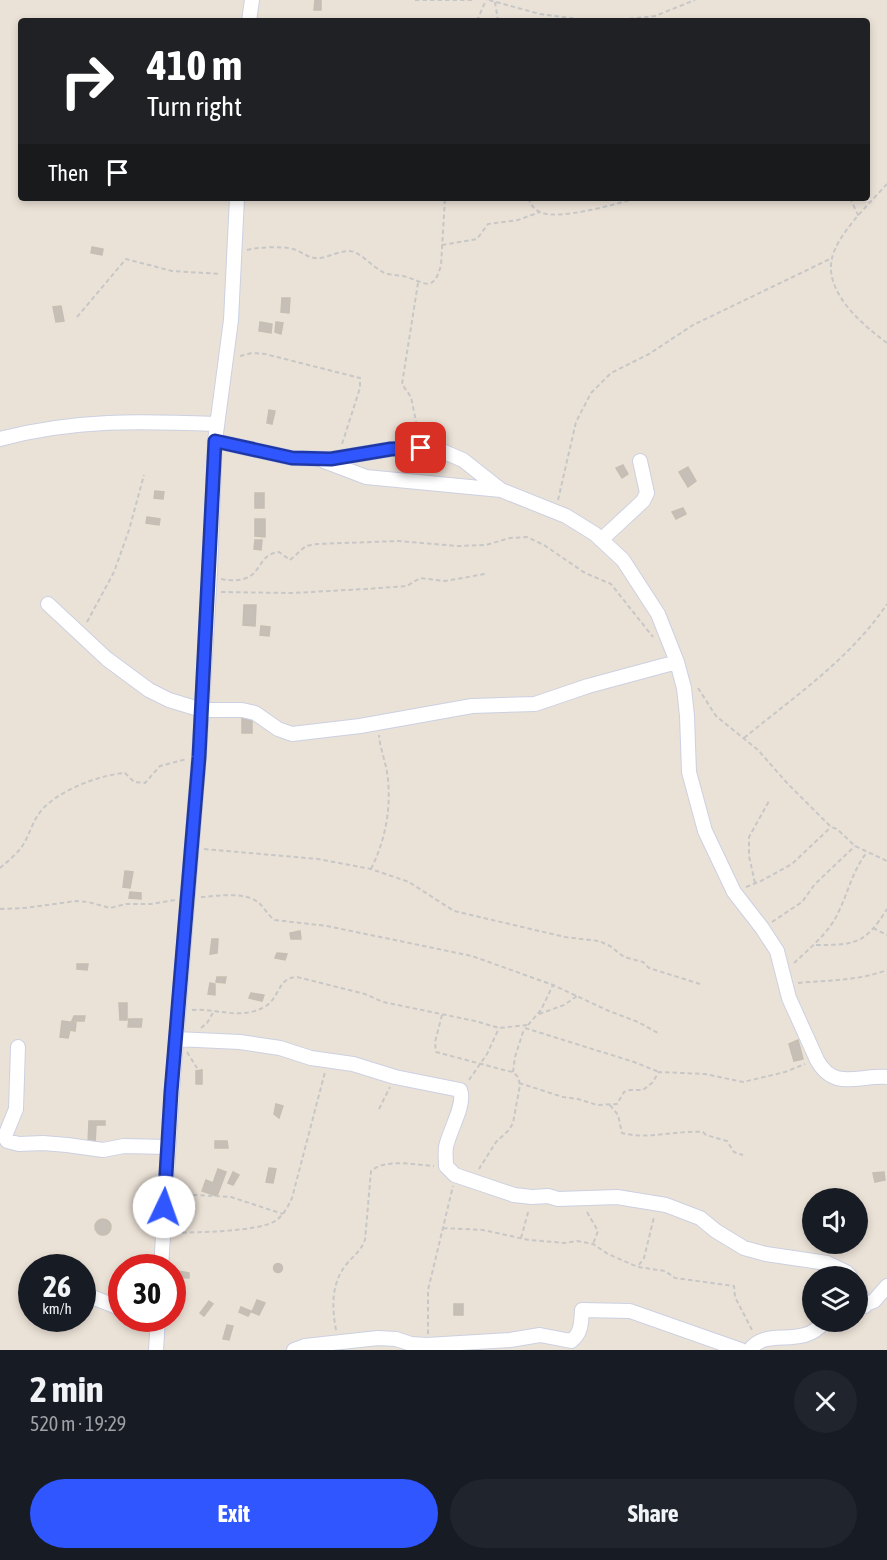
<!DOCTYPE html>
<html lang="en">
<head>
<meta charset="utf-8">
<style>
	:root { --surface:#171b24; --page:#20242c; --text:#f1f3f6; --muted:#9ea1a6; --accent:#2f56ff }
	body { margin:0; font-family:"Asap Condensed",sans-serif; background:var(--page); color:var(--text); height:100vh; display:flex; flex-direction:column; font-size:22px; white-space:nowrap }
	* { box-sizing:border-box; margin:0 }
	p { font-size:20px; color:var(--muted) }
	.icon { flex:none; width:33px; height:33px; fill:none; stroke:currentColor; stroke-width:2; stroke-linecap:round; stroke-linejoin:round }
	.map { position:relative; height:1350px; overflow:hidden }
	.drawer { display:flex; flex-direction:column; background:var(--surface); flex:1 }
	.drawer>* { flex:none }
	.top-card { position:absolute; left:18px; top:18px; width:852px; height:183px; border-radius:6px; box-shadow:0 3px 9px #0003; background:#202124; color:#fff; overflow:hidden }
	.buttons { position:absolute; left:802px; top:1188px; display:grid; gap:12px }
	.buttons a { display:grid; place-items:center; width:66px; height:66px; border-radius:50%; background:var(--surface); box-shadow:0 3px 9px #0003; font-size:30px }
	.speed { position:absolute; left:18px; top:1254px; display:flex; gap:12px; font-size:30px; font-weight:700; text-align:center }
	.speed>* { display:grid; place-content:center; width:78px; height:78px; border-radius:50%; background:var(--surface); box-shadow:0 3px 9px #0003; line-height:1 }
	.speed small { font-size:15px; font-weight:400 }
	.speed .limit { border:9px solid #d22; background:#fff; color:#111 }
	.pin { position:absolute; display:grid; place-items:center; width:51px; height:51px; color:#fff; margin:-26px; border-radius:12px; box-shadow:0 3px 9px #0006 }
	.me { position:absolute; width:66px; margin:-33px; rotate:3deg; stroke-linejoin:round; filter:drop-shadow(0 0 4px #0008) }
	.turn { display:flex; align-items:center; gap:21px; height:126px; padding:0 30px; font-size:27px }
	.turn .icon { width:78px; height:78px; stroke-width:2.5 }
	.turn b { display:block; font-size:42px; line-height:51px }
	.then { display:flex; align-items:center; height:57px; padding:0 30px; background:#0003; gap:12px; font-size:22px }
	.round { display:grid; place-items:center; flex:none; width:63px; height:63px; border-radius:32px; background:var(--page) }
	.summary { display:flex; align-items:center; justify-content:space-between; height:102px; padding:0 30px }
	h1 { font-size:36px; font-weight:700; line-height:45px }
	.cta { display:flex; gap:12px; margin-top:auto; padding:12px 30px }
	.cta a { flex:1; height:69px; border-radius:36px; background:var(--accent); color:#fff; font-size:24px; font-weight:700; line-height:69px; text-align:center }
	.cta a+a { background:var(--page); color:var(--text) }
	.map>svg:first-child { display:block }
</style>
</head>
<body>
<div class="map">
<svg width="887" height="1350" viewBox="0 0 887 1350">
	<rect width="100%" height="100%" fill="#ebe2d7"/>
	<path fill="#c6bfb7" stroke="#c6beb1" stroke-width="1.5" d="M315 0H321V10H314Z
		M92 247 103 249 102 255 91 253Z
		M282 298H290L289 313 281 312Z
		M61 306 64 321 56 322 53 307Z
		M260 322 272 324 271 333 259 331Z
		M276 322 283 323 281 334 275 332Z
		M269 410 275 411 272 424 267 423Z
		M623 465 628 474 622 478 616 468Z
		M688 467 696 481 688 487 679 472Z
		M155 491 164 492 163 499 154 498Z
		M255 493H264V508H255Z
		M683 508 686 514 676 519 672 512Z
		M147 517 160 519 159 525 146 523Z
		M255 519H265V537L255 536Z
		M255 540H262L261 550 254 549Z
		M244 605H256L255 626 243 625Z
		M261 626 270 627 269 636 260 635Z
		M242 718H252V733H242Z
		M125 871 133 872 130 888 123 887Z
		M130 892 141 893V899L129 898Z
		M300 931 301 939H291L290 933Z
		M212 939H218L217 953 210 954Z
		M277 953 287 954 285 960 275 958Z
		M77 964H88L87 970 77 969Z
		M217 977H226L225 983 216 982Z
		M210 983 215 984V995L208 994Z
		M251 993 264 995 262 1001 249 998Z
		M119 1003H127V1020H120Z
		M74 1016H85L84 1021H72Z
		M129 1019H142L141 1027H128Z
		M62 1021 76 1023 75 1031 70 1030 68 1038 60 1037Z
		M798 1040 803 1059 794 1061 789 1044Z
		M202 1070V1084H196V1071Z
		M276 1104 283 1106 279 1118 274 1114Z
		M89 1121H105V1125H96L95 1145 88 1144Z
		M215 1141H227L228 1148H215Z
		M269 1168 276 1169 273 1183 266 1182Z
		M218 1169 226 1172 217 1196 202 1191 206 1180 213 1183Z
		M233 1172 239 1175 233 1185 228 1183Z
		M884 1172 885 1180 875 1182 873 1173Z
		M95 1227a8 8 0 1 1 16 0a8 8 0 1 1-16 0Z
		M273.5 1268a4.5 4.5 0 1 1 9 0a4.5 4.5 0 1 1-9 0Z
		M178 1271 189 1273V1278L177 1277Z
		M257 1300 265 1303 259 1315 252 1312Z
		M209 1301 213 1304 204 1316 200 1313Z
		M454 1304H463V1315H454Z
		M241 1307 251 1311 248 1316 239 1312Z
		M227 1325 233 1326 229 1340 223 1339Z"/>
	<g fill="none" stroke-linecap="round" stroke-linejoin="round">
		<defs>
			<path id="minor" d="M249 21 252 0
				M0 439C75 419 140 421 217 424
				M215 441 292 458 331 459 391 449 421 448 442 451 463 460 501 490 566 516 595 534 623 560 658 614 677 662 684 688 687 716 689 772 705 831 734 892 762 928 777 951 789 998 817 1060C834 1091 858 1075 887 1077
				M324 461 366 477 501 490
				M601 540 643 501 647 493 640 461
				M48 604 107 659 149 690 169 700 202 710H242L255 713 278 729 292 734 360 726 472 706 535 704 588 686 677 662
				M176 1039 240 1042 280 1048 311 1058 353 1064 395 1077 460 1090C466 1104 449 1131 446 1147 445 1153 446 1160 446 1166L455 1175 514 1195 532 1197 548 1196 558 1199 617 1197 666 1205 700 1218 716 1231 744 1248 766 1254 827 1263 846 1272 850 1276
				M18 1047 16 1109 5 1136 7 1141 19 1144 43 1143 67 1145 103 1150 124 1146 168 1147
				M161 1268 172 1092 199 757 210 572 215 441 231 320 237 198
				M858 1288 865 1306
				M82 1293 122 1309
				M858 1307 874 1301 887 1286
				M156 1350 158 1318
				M294 1350 305 1346 378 1338 396 1339 411 1344 427 1345 510 1340 540 1335 571 1341C582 1333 581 1322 582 1310L630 1311 741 1350
				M750 1350C766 1326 802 1350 824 1322"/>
		</defs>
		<use href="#minor" stroke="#ccd0e1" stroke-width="16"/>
		<path stroke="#c7c7c7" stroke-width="2" stroke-dasharray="4.5 3" stroke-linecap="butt" d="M415 0H474
			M489 0 540 14 578 19 619 20 655 16 695 0
			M495 2 498 21
			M477 21 486 0
			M887 184C870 203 838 233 832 258 824 293 863 325 887 343
			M528 198C531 204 533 209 540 212 558 221 616 204 637 198
			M850 198 859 217
			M442 245 477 239 488 224 518 220 540 212
			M247 250C257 247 282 246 293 249 302 251 308 259 318 258 329 258 343 248 354 252 364 256 372 266 381 271 387 275 396 275 403 276 422 280 433 296 441 265L445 198
			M418 283 402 384 411 397 419 436
			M77 317 126 259 172 271 221 274
			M240 356 252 353 265 354 360 378V388L342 444
			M558 500 576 422 591 393 611 373 649 354 693 325 832 258
			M221 579C266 587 253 554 279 552L290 560 306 546 317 544 398 541 458 546 486 545 510 538 527 537 544 545 585 573 611 584 653 637
			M221 592 292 593 366 589 407 586 420 578 445 581 485 574
			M87 622 114 572 129 530 144 475
			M698 688 716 716 758 750 787 783 831 827 837 829 855 846 887 861
			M744 738C795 696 850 659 887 604
			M204 849 318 859 371 869 409 882 454 911 565 937 599 941 610 946 624 957 643 962 649 968 700 984
			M0 868C8 861 17 854 23 845 29 835 32 824 38 815 53 792 98 775 125 773L134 782 145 783 160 766 187 759
			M371 869C386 839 392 805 387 772 385 760 380 748 379 735
			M755 883 749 856V837L769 801
			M746 887 761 881 792 864 831 827
			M201 897C217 896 245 891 259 903 265 908 268 916 275 920L327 926 472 956 553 985 609 1011 638 1022 658 1033
			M0 909 25 908 76 901 88 902 110 908 126 904H151L175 900
			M772 922 802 902 815 884 855 846
			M873 928 887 935
			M816 945C856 945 865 944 887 909
			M794 963C810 948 830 932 839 911 849 890 852 872 867 852
			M798 983C829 980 858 981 887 970
			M192 1010C218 1008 241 1021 266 1006 280 997 278 977 297 977L365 994 383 1002 475 1021 499 1028 528 1025
			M539 1014 564 1005 577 996
			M442 1015 435 1042 436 1052 504 1070 513 1072 518 1077 520 1085 513 1123 509 1130 496 1142 479 1169
			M528 1025 541 1010 553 985
			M201 1028 207 1023 214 1011
			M525 1028 634 1062 659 1072
			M187 1052 197 1068
			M513 1072 515 1057 524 1029
			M469 1080 487 1054 499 1028
			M519 1083 563 1097 578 1099 597 1105 617 1104 624 1092 630 1090H643L652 1083 659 1072 705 1074 743 1082 785 1072 805 1064
			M610 1105 618 1115 622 1133C648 1140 676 1130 703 1132L706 1135 727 1141 734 1152 743 1155
			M379 1109 390 1087
			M178 1197 196 1195 231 1197 283 1214
			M587 1212 598 1231 593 1244
			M443 1228 483 1230 529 1240 565 1243 577 1241 593 1244 608 1254 638 1267 665 1271 675 1278 734 1286 735 1297 752 1330
			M175 1233C197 1232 258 1232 275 1221 283 1216 288 1207 292 1198L325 1072
			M521 1238 529 1209
			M639 1265 644 1258 654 1217
			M336 1330C332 1308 331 1285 345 1266 352 1257 361 1251 365 1240L371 1171C386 1158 416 1165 434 1166
			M428 1334V1290L453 1186"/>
		<use href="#minor" stroke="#fff" stroke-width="14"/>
	</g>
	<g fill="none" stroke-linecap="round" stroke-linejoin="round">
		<defs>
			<path id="route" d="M164 1207 171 1092 199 757 215 441 292 458 331 459 391 449 421 448"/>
		</defs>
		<use href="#route" stroke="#1f38a6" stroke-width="15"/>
		<use href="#route" stroke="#2f56ff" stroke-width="10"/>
	</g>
</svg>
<div class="buttons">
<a><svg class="icon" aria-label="sound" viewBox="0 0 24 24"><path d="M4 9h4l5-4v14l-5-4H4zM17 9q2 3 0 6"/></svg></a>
<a><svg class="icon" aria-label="layers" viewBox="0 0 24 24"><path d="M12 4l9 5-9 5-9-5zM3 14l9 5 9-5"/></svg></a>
</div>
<div class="speed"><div>26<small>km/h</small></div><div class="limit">30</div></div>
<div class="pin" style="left:421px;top:448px;background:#d93025"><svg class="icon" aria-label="arrive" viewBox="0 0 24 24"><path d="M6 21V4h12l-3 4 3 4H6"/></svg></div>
<svg class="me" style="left:164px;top:1207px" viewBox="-20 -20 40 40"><circle r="19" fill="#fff"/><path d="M0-13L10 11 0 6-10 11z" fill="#2f56ff"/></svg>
<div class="top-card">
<div class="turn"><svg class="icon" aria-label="right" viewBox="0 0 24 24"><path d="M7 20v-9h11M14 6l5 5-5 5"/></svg><div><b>410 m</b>Turn right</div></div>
<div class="then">Then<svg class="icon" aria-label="arrive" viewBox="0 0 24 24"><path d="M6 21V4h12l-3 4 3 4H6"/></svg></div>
</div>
</div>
<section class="drawer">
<div class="summary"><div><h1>2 min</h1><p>520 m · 19:29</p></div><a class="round"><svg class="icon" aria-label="close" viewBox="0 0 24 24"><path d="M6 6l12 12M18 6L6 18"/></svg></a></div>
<div class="cta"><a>Exit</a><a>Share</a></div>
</section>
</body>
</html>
